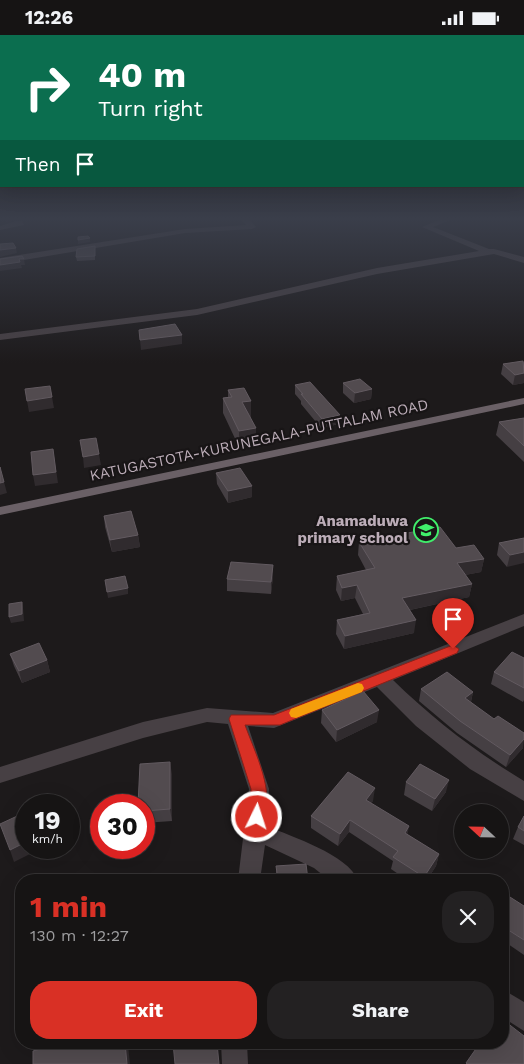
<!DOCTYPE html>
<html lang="en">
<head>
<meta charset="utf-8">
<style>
	:root { --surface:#161414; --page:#232122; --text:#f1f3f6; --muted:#9e9ea0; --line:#353334; --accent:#d93025 }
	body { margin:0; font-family:"Work Sans",sans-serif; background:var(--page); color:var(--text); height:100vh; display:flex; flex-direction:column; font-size:19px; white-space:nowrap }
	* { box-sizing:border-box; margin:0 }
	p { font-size:16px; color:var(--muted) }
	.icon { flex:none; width:28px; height:28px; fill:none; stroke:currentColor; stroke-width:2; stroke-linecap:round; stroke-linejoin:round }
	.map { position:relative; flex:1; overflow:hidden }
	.drawer { position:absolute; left:15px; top:839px; width:494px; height:175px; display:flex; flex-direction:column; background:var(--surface); border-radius:20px; box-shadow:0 5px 20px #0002,0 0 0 1px var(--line) }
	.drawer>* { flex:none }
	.banner { position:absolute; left:0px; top:0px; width:525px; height:152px; box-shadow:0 5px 20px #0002,0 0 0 1px var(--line); background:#0b6e4f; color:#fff; overflow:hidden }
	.needle { width:32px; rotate:292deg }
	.tools { position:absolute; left:454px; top:769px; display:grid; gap:10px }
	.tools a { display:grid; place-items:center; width:55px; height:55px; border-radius:50%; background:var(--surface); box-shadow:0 5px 20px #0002,0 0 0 1px var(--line); font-size:25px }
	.speed { position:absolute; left:15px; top:759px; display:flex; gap:10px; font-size:25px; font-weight:700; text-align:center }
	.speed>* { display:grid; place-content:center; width:65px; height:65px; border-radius:50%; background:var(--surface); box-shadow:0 5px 20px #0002,0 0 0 1px var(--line); line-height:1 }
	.speed small { font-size:12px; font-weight:400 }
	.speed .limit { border:8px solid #d22; background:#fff; color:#111 }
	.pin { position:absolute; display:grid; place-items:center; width:42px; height:42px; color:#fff; margin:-51px -21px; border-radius:50% 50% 50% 0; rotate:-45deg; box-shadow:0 0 5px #0007 }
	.pin .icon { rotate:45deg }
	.me { position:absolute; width:55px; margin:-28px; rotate:4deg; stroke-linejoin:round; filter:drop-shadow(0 0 4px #0008) }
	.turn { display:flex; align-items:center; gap:18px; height:105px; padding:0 15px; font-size:22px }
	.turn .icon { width:65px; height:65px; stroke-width:2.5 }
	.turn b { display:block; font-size:35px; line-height:42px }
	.then { display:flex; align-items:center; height:48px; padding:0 15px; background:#0003; gap:10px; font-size:19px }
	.round { display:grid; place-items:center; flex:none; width:52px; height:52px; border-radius:20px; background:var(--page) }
	.head { display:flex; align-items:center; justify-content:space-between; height:85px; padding:0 15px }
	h1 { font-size:30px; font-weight:700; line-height:38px; color:var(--accent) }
	.action { display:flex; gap:10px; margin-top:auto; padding:10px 15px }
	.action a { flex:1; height:58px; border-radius:20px; background:var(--accent); color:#fff; font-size:20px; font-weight:700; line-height:58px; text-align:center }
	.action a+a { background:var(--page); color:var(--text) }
	.status { display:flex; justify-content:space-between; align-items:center; height:35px; padding:0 25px; background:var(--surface); direction:ltr }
	.status svg { height:14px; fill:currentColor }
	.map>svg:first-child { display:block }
</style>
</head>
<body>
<div class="status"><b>12:26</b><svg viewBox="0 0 49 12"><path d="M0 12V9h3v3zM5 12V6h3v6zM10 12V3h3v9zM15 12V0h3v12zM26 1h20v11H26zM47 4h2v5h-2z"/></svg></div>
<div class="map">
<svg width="524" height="1029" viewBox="0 0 524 1029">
	<rect width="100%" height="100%" fill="#1d1a1b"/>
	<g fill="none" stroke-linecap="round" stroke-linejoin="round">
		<path fill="#474044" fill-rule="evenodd" d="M241 184H249L256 192 252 194 185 198 0 229V223L185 194 246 190Z
			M441 184H453L433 192 489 214H494L524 222V228L494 219 377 239 197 280 0 305V299L197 274 377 233 479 216 422 192Z
			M16 186H22L24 190 0 195V191Z
			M524 579V591L393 645C434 685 476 717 524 746V766L470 734 416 691 377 652 274 693 248 691 269 754 267 791C292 802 347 819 358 845H329L314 833 265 810 260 845H238L249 754 228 689 207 687 143 703 0 748V732L143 687 207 673 273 678Z
			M502 954 524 967V996L502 982Z
			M221 1008H247L248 1029H222Z"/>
		<path fill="#6a6066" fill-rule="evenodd" d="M524 363V369L0 480V472Z"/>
	</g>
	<path fill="#453f43" d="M95 211V225L77 226 76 222Z
		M524 327V348L513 350 501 339 503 329Z
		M343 348 372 354 371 364 354 368 343 358Z
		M295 350 339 389 321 393 301 369V366L295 359Z
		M228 355 251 366V381L250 382 256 393V409L239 412 223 378V363L228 362Z
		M524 383V427L496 400 499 387Z
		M216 438 252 451V462L228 468 217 449Z
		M104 481 138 500 140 512 112 517 105 492Z
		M524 503 507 532 497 520 499 508Z
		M359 507 456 513 484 524 481 537 465 540 472 549 469 562 410 575 414 598 344 614 336 599 337 585 363 579 355 563 341 566 336 555 337 541 366 535 358 520Z
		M273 530V541L271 559 227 556V544Z
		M10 619 47 625 50 637 22 648 14 631Z
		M524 623V665L523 667 491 649 494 637Z
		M421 654 473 657 471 667 523 713 506 732 457 698 419 666Z
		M322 675 377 687 336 707 321 688Z
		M172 739V786L144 788V770Z
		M406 747 446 757 432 776 404 760Z
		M373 766 371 768 408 800 439 819 436 831 427 845H407L391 834 393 826 349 797 338 811 311 793V781Z
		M524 781V810L513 804 518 792Z
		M276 831 308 845H276Z
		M502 857 524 871V920L502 905Z"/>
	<path fill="#302b2e" d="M5 184H18L6 187Z
		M90 203V207L78 209V205Z
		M16 213 17 218 0 222V215Z
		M19 224H24L25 230H21L22 233 0 236V230Z
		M182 300V309L141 315 140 305Z
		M524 338V348L513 350 515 340Z
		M372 354 371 364 354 368 355 358Z
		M52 362 54 373 29 377 27 366Z
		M251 366V381L243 383 242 367Z
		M340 380 339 389 321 393 322 384Z
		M256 393V409L239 412V396Z
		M53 414 58 448 35 451 33 440Z
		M99 419 101 430 84 433 83 422Z
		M4 447 7 458 0 460V448Z
		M252 451V462L228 468V456Z
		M138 500 140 512 112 517 110 505Z
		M524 517V528L507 532 510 520Z
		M484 524 481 537 454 542 457 528Z
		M273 530V541L271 559V547Z
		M472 549 469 562 400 577 402 563Z
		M357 550 355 563 341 566 342 553Z
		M128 553V559L108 563 107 557Z
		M22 567 23 573 24 586 11 588 9 582Z
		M416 585 414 598 344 614 345 601Z
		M47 625 50 637 22 648 19 636Z
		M473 657 470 670 465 663Z
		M379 675 377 687 336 707 337 695Z
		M524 704 523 713 506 732 510 720Z
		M170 727 172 739V786L170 774Z
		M449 745 446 757 432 776 435 764Z
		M375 753 373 766 364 777 366 765Z
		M350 785 349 797 338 811 340 799Z
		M409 791 407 803 405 798Z
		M26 807V812H44L14 827 10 815Z
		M439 819 436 831 427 845H423L424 842Z
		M125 1008H127L128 1010 130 1029H127Z"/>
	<path fill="#524b4f" stroke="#625a60" d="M88 201 90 203 78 205V202Z
		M13 208 16 213 0 215V209Z
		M95 211V221L76 222 77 214Z
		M22 221 24 224H19L20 227 0 230V224Z
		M175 289 182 300 140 305 139 295Z
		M523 326 524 338 515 340 503 329Z
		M360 344 372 354 355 358 343 348Z
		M310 347 340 380 322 384 301 359H303L295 350Z
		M50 351 52 362 27 366 25 354Z
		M244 353 251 366 242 367 256 393 239 396 223 363 232 362 228 355Z
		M524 383V411L499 387Z
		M96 403 99 419 83 422 80 405Z
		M53 414 56 437 33 440 31 417Z
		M0 432 4 447 0 448Z
		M240 433 252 451 228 456 216 438Z
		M131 476 138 500 110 505 104 481Z
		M440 492 456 513 474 510 484 524 457 528 472 549 402 563 416 585 345 601 337 585 370 578 357 550 342 553 337 541 375 533 359 507Z
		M524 503V517L510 520 499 508Z
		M231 527 273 530 271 547 227 544Z
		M125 541 128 553 107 557 105 545Z
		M22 567V579L9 582V569Z
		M39 608 47 625 19 636 10 619Z
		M512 617 524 623V653L494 637Z
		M447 637 473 657 465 663 494 684 498 681 524 698V704L510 720 460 686 421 654Z
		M363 656 379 675 337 695 322 675Z
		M170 727V774L144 776V770H138L140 729Z
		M420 729 449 745 435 764 406 747Z
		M348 737 375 753 366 765 409 791 405 798 439 819 424 842 393 822 398 816 350 785 340 799 311 781Z
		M26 777V807L10 815 0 789Z
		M524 781V796L518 792Z
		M306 829 308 845H278L276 831Z
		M502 857 524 871V905L502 891Z
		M502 984 524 1001V1029H467L466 1028 480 1008H502Z
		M62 1008H125L127 1029H33V1016Z
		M173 1008H217L219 1029H175Z"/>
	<linearGradient id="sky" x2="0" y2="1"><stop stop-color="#100e0f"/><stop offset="0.56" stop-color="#3a3e4a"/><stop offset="1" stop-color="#3a3e4a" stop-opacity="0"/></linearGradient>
	<rect width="524" height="328" fill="url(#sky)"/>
	<path fill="#d93025" stroke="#8d1f18" d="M453 610 459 614 457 618 280 690H245C255 718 276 758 263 787L257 789 251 787 249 782 251 754 229 684 231 680H274Z"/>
	<path fill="#f59e0b" d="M358 648 362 649 364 653 362 657 296 683 291 682 289 678 291 674Z"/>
	<defs>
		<symbol id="school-ring" viewBox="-11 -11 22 22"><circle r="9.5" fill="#181516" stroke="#40ef6b" stroke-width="1.5"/><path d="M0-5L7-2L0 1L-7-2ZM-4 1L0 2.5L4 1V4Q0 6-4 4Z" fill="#40ef6b"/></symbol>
	</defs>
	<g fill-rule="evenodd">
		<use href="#school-ring" x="412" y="481" width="28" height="28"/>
	</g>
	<g text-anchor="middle" stroke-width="4.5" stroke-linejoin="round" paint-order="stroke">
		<g font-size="15" fill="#bcadb8" stroke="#181516">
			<text transform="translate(259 405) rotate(-12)" y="5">KATUGASTOTA-KURUNEGALA-PUTTALAM ROAD</text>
		</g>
		<g font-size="15" font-weight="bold" fill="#bcadb8" stroke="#181516" text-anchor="end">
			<text x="408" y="491">Anamaduwa<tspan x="408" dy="17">primary school</tspan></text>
		</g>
	</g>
</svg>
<div class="tools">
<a><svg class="needle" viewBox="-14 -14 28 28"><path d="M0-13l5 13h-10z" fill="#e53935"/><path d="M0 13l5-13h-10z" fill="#9e9ea0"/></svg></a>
</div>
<div class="speed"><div>19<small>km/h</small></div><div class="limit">30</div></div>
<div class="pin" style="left:453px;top:614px;background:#d93025"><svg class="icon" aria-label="arrive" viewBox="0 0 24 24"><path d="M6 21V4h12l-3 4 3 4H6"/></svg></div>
<svg class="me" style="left:257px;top:782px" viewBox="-20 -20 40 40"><circle r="17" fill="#d93025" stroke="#fff" stroke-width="3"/><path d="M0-11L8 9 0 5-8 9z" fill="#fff"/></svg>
<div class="banner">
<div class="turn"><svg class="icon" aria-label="right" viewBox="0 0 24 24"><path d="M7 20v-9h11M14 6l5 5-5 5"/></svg><div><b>40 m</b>Turn right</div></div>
<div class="then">Then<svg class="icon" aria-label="arrive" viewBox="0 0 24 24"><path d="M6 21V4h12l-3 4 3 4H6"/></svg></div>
</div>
<section class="drawer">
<div class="head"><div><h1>1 min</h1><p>130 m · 12:27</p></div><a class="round"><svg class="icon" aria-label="close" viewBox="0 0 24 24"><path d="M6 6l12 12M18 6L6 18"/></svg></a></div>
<div class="action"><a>Exit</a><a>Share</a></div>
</section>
</div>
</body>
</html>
